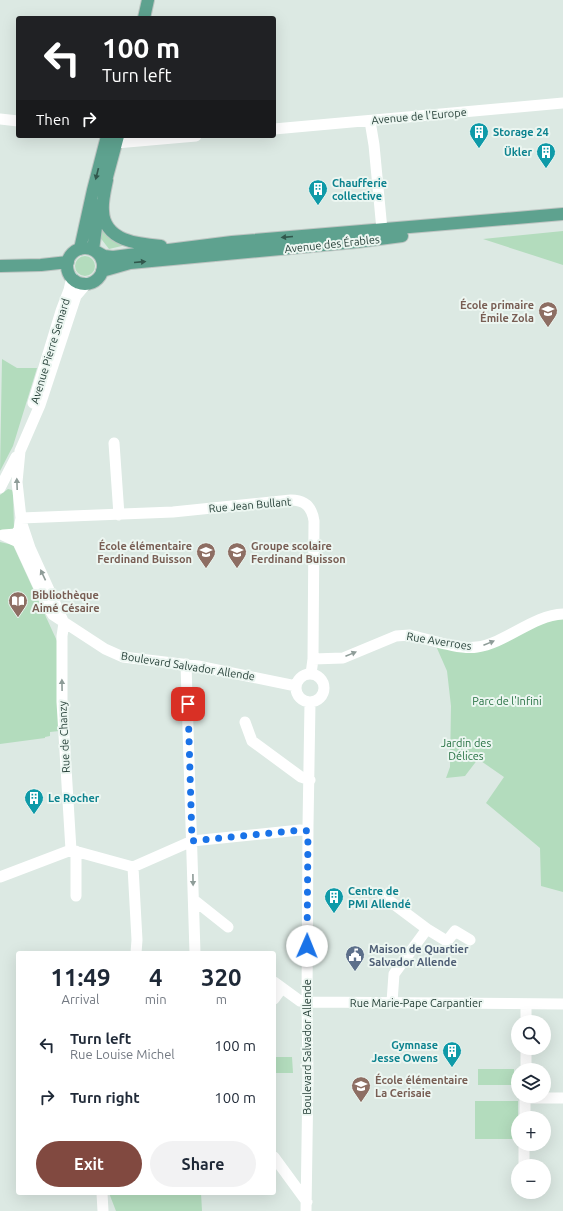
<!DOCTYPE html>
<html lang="en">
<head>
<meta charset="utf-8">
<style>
	:root { --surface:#fff; --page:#f2f2f3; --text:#1f2937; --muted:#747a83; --accent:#814940 }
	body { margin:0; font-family:Ubuntu,sans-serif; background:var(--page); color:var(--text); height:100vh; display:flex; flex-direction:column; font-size:15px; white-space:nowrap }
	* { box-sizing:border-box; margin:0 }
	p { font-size:13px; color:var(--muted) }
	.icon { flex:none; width:22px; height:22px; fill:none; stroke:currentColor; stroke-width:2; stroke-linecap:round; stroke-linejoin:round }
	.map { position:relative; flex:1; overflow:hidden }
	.panel { position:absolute; left:16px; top:951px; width:260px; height:244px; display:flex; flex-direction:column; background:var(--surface); border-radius:4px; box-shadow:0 4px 16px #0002 }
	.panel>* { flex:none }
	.banner { position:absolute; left:16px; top:16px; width:260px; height:122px; border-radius:4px; box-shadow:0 4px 16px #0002; background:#202124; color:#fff; overflow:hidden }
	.tools { position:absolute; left:511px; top:1015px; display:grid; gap:8px }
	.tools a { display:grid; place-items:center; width:40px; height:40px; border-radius:50%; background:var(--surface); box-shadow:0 4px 16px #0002; font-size:20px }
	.pin { position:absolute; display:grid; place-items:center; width:34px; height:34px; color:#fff; margin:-17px; border-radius:8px; box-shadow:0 2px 6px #0006 }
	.me { position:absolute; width:44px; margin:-22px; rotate:1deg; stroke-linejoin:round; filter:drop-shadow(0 0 3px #0008) }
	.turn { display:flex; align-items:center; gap:14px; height:84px; padding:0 20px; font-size:18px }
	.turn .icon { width:52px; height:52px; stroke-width:2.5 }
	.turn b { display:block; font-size:28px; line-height:34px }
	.then { display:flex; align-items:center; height:38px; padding:0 20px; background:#0003; gap:8px; font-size:15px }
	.eta { display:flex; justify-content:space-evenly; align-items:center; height:68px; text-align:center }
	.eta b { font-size:24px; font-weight:600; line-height:28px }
	.cta { display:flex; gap:8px; margin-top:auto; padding:8px 20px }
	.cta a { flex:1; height:46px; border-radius:24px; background:var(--accent); color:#fff; font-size:16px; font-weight:600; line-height:46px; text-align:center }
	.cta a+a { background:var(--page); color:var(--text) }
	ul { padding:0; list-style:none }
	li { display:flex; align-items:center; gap:12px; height:52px; padding:0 20px }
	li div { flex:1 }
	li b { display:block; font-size:15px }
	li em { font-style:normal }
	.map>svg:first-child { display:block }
</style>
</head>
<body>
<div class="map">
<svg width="563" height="1211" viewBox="0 0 563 1211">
	<rect width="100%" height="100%" fill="#dce9e3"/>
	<path fill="#b3dcbd" d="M99 221 126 245 109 249 99 236Z
		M563 231V265L483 239Z
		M75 266a10 10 0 1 1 20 0a10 10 0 1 1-20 0Z
		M2 359 17 368H37L13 446 0 471Z
		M8 489 12 490 13 492 14 528 8 532 0 530V495Z
		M0 542 13 545 57 641 59 731 50 732V736L45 737V738L0 744Z
		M563 617V892L541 886 540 848 486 803 504 777 478 759 465 776 446 778 450 767 451 706 447 671 436 646 472 651 548 619Z
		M274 1057H292L293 1073H274Z
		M478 1069H514V1085H478Z
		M475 1101H518V1139H475Z
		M109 1193H201L202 1211H116Z"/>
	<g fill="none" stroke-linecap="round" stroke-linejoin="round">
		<defs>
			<path id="major" d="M144 18 148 0
				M107 180C105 190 102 201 103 211 104 241 138 244 161 246
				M104 188 118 136
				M67 266a18 18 0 1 1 36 0a18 18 0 1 1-36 0Z
				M80 249 93 190 107 136
				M93 250 99 205
				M97 252 104 256 113 257 232 242 563 214
				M0 266 41 265 68 262
				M102 271 130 263 356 242 402 236"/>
		</defs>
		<use href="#major" stroke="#bcc4c1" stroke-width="14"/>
		<path stroke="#fff" stroke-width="11" d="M0 119 18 121
			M370 121 374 145 382 230
			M274 129 563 103
			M116 143 196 136
			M33 403 61 311 69 290 72 277
			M114 443 119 515
			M0 488 16 457
			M21 518 173 512 291 500C305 500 312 507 314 521L313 659 311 674
			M21 521 30 548 64 623
			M3 535 18 542 48 607 53 615 105 649 123 657 198 666 296 686
			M3 535 16 534 19 529 21 518 17 482 20 451 40 405 76 296 87 283
			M64 623 62 636V702L71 850
			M313 659 343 658 396 636 410 635C428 639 459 650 477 647 506 643 533 615 563 614
			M186 664 195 953
			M296 688a14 14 0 1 1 28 0a14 14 0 1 1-28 0Z
			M245 722 252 741 301 777 310 780
			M133 867 137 940 136 953
			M0 877 71 850 133 867 192 841 300 830 308 831
			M76 896V851
			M383 896 427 929 394 974 392 1002
			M194 900 228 927
			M427 929 445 940H448L455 931 470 940
			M274 982 300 1001 307 1002 563 1004
			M274 999 282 988
			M526 1004V1022
			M526 1070V1048
			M525 1098H563
			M525 1118V1096
			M274 1157 307 1202
			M524 1166V1144
			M102 1193 103 1211
			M306 1211 308 1077 307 1002 308 826 310 703"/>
		<use href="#major" stroke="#5ea28f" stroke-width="12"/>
	</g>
	<defs><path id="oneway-solid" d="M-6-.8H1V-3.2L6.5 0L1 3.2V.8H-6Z"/></defs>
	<g fill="#31584d">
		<use href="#oneway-solid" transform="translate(97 174) rotate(104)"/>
		<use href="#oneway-solid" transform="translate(287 237) rotate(175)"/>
		<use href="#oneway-solid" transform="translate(140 262) rotate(-5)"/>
	</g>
	<g fill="#8e9c98">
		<use href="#oneway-solid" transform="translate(17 484) rotate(-92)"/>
		<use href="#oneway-solid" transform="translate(43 575) rotate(-115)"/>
		<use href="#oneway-solid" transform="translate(489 643) rotate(-22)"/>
		<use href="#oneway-solid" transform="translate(351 654) rotate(-22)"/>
		<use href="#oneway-solid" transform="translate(62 685) rotate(-91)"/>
		<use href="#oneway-solid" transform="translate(193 880) rotate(89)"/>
	</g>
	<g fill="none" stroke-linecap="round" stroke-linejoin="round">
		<path stroke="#1a73e8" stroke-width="7" stroke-dasharray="0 12.6" d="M188 704 192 841 300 830 308 831 307 946"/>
	</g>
	<defs>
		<symbol id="building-pin" viewBox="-11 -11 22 30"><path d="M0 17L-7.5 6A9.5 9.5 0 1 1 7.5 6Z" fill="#0f9aa8" stroke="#ecf6f1"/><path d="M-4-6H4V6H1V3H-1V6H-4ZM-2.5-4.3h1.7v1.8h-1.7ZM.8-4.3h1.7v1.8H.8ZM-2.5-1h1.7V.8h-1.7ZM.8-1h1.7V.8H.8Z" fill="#fff"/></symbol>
		<symbol id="school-pin" viewBox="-11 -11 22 30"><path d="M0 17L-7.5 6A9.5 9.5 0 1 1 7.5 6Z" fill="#8d6e63" stroke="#ecf6f1"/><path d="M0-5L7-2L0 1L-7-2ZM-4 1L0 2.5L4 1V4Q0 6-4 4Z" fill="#fff"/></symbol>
		<symbol id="library-pin" viewBox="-11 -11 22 30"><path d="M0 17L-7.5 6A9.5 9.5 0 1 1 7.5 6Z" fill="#8d6e63" stroke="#ecf6f1"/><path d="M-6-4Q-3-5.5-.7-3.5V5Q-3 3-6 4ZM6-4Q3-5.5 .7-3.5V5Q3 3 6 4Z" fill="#fff"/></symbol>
		<symbol id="civic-pin" viewBox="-11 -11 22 30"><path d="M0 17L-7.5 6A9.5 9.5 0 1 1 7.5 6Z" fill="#5c6f8a" stroke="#ecf6f1"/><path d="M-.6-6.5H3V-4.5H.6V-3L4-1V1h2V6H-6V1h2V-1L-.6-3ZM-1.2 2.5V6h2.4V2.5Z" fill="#fff"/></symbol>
	</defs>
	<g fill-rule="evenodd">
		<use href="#building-pin" x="468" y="121" width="22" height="30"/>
		<use href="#building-pin" x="535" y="141" width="22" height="30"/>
		<use href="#building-pin" x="307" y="178" width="22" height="30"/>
		<use href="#school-pin" x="537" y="300" width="22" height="30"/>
		<use href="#school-pin" x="195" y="541" width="22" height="30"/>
		<use href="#school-pin" x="226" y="541" width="22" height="30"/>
		<use href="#library-pin" x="7" y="590" width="22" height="30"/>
		<use href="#building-pin" x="23" y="787" width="22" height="30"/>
		<use href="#building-pin" x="323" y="886" width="22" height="30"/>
		<use href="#civic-pin" x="344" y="944" width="22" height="30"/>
		<use href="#building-pin" x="441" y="1040" width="22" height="30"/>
		<use href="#school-pin" x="350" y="1075" width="22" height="30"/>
	</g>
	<g text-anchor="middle" stroke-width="4" stroke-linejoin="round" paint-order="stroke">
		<g font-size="11" fill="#1e3931" stroke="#ecf6f1">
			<text transform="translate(419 116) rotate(-5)" y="4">Avenue de l'Europe</text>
			<text transform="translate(332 244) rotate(-6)" y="4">Avenue des Érables</text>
			<text transform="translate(50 351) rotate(-73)" y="4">Avenue Pierre Semard</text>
			<text transform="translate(250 505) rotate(-5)" y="4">Rue Jean Bullant</text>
			<text transform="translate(439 641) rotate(9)" y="4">Rue Averroes</text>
			<text transform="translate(188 666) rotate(9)" y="4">Boulevard Salvador Allende</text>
			<text transform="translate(64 737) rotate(-93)" y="4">Rue de Chanzy</text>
			<text x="416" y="1007">Rue Marie-Pape Carpantier</text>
			<text transform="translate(307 1047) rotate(-90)" y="4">Boulevard Salvador Allende</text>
		</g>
		<g font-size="11" font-weight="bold" fill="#0d838f" stroke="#ecf6f1" text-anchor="start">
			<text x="493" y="136">Storage 24</text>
			<text x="532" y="156" text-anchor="end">Ükler</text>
			<text x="332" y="187">Chaufferie<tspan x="332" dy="13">collective</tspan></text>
			<text x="48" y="802">Le Rocher</text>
			<text x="348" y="895">Centre de<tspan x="348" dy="13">PMI Allendé</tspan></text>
			<text x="438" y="1049" text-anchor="end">Gymnase<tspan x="438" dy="13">Jesse Owens</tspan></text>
		</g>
		<g font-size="11" font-weight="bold" fill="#785e54" stroke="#ecf6f1" text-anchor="start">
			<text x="534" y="309" text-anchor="end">École primaire<tspan x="534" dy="13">Émile Zola</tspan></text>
			<text x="192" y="550" text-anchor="end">École élémentaire<tspan x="192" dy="13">Ferdinand Buisson</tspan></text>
			<text x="251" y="550">Groupe scolaire<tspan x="251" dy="13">Ferdinand Buisson</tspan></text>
			<text x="32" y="599">Bibliothèque<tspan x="32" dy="13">Aimé Césaire</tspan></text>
			<text x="375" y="1084">École élémentaire<tspan x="375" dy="13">La Cerisaie</tspan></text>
		</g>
		<g font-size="11" fill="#267142" stroke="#ecf6f1">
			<text x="507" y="705">Parc de l'Infini</text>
			<text x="466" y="747">Jardin des<tspan x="466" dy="13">Délices</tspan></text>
		</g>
		<g font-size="11" font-weight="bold" fill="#4e5e75" stroke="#ecf6f1" text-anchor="start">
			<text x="369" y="953">Maison de Quartier<tspan x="369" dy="13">Salvador Allende</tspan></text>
		</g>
	</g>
</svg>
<div class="tools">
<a><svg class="icon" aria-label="search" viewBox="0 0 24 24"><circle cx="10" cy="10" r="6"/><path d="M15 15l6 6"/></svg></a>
<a><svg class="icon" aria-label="layers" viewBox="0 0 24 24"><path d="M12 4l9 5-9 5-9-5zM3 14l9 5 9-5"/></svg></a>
<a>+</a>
<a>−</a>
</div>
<div class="pin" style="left:188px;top:704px;background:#d93025"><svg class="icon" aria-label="arrive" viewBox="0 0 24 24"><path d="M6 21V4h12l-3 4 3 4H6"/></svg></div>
<svg class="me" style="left:307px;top:946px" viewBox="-20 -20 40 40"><circle r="19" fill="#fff"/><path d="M0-13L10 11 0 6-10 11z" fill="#1a73e8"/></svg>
<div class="banner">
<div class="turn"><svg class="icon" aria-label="left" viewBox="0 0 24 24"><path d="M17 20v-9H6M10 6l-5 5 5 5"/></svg><div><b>100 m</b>Turn left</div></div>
<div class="then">Then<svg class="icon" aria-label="right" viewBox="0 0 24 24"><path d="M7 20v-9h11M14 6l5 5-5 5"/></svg></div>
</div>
<section class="panel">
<div class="eta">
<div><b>11:49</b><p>Arrival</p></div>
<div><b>4</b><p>min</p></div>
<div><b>320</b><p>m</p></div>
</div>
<ul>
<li><svg class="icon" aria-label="left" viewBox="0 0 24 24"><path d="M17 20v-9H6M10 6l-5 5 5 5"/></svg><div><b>Turn left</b><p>Rue Louise Michel</p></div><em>100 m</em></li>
<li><svg class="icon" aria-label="right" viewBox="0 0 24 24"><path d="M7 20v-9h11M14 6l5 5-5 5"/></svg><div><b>Turn right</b></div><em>100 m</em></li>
</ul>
<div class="cta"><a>Exit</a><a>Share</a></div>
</section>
</div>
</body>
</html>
